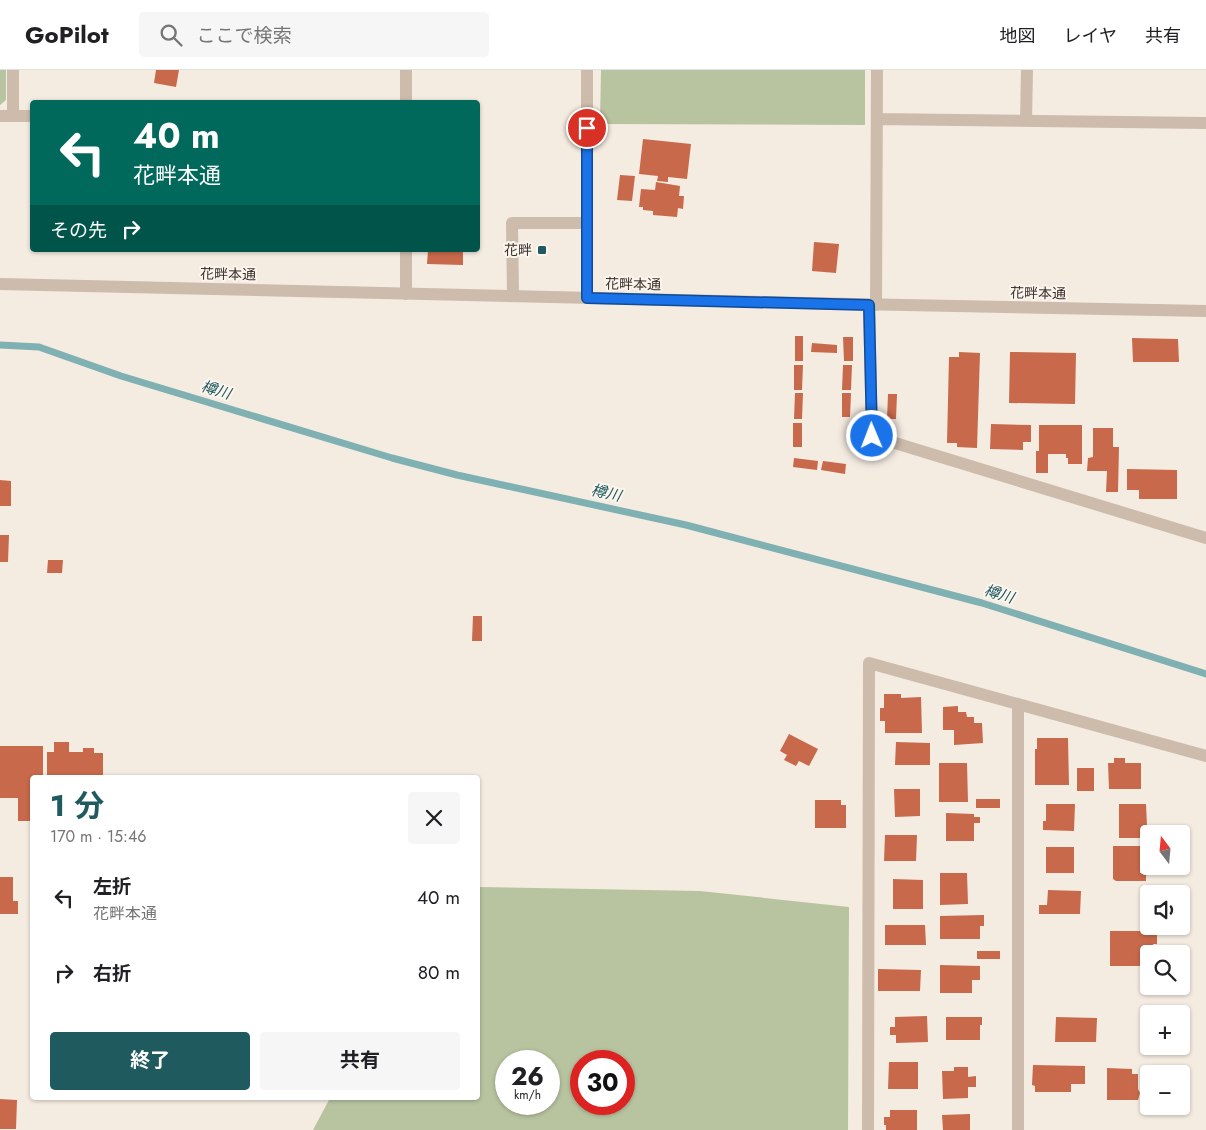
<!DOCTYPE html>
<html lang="ja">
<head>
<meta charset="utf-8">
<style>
	:root { --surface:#fff; --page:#f6f6f6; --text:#202124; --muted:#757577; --line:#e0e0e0; --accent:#1f5a5e }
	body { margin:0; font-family:Jost,"Noto Sans JP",sans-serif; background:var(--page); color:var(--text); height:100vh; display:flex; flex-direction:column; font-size:19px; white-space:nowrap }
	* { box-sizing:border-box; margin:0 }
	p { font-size:16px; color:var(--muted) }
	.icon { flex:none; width:28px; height:28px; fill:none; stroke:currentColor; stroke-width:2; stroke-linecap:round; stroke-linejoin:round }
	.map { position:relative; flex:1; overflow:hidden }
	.panel { position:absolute; left:30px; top:705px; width:450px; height:325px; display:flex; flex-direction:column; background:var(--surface); border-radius:5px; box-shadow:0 1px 4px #0004 }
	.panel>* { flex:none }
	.banner { position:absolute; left:30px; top:30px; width:450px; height:152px; border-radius:5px; box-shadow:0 1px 4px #0004; background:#00695c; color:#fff; overflow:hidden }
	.needle { width:32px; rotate:344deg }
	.tools { position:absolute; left:1140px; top:755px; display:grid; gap:10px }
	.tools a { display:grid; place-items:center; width:50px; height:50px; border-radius:5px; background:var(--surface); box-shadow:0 1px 4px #0004; font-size:25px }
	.speed { position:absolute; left:495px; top:980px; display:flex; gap:10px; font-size:25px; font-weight:700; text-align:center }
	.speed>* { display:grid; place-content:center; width:65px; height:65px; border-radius:50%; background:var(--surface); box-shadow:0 1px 4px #0004; line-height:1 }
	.speed small { font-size:12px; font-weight:400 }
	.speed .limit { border:8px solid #d22; background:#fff; color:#111 }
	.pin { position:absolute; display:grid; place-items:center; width:42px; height:42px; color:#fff; margin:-21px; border:2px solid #fff; border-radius:50%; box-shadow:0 1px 5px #0007 }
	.me { position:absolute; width:55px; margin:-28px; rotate:359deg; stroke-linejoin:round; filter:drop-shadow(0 0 4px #0008) }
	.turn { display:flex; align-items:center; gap:18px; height:105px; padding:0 20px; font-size:22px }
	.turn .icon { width:65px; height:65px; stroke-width:2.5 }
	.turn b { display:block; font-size:35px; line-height:42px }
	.then { display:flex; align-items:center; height:48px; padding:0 20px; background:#0003; gap:10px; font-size:19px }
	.round { display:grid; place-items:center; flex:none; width:52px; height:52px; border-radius:5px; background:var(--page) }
	.head { display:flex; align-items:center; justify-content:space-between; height:85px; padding:0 20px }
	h1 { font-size:30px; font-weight:700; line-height:38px; color:var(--accent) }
	.action { display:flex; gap:10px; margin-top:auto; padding:10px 20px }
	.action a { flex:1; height:58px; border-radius:5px; background:var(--accent); color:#fff; font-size:20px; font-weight:700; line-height:58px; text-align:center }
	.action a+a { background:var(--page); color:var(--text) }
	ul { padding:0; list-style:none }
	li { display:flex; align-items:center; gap:15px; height:75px; padding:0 20px }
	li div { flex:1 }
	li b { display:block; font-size:19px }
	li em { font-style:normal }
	header { display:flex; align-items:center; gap:30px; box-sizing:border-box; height:70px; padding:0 25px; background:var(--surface); border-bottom:1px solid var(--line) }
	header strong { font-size:24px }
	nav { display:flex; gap:28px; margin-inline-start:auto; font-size:18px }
	.search { width:350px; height:45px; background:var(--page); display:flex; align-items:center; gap:12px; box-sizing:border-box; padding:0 18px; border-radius:5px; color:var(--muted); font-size:19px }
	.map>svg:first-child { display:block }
</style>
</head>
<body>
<header>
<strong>GoPilot</strong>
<div class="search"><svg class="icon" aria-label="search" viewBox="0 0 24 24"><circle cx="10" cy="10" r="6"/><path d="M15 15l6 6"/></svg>ここで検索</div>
<nav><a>地図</a><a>レイヤ</a><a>共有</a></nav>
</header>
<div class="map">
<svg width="1206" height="1060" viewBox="0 0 1206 1060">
	<rect width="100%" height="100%" fill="#f4ebe1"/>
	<path fill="#b8c4a0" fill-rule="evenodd" d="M0 0H6V30L0 35Z
		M601 0H865V55L600 54Z
		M478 817 700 821 849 837 848 1060H313L330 1028H478ZM506 991H549V1034H506ZM581 991H624V1034H581Z"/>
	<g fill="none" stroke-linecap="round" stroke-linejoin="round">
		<path stroke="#7fb0b2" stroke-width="7" d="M0 275 39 277 121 306 392 388 457 405 686 455 982 533 1206 604"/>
	</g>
	<path fill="#c8694b" d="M156 0H179L176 17 154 13Z
		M643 69 691 74 687 109 668 107V112L657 111 658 106 639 104Z
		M620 105 635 106 632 131 617 130Z
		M656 112 680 116 679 126H684L683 139 678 138 677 147 653 145V141L643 140V137H639L641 119 655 120Z
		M814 172 839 174 836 203 812 201Z
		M428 180H463V195L427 194Z
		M795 266H803V291H795Z
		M843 267H853V291H844Z
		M1132 268 1178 269 1179 292H1133Z
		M812 273 837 275V283L811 282Z
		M959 282 980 283 977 378 957 377V373H947L949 287H959Z
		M1010 282 1076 283 1075 334 1009 333Z
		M794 295H803L802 320H794Z
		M843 295H852L851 320H842Z
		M795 323H803L802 349H794Z
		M842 323H851L850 347H842Z
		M888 324H897L896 349H887Z
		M793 353H802V377H793Z
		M991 354 1031 355V372H1023V380L990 379Z
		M1039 355H1082V394H1068V388H1066V384H1048V403H1036V381H1039Z
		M1093 358H1113V377H1119L1118 422H1106L1107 401H1087L1088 388 1093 387Z
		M794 388 818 391 817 400 793 397Z
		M823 391 846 394 845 404 821 400Z
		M1127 399 1177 400V429H1139V420H1127Z
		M0 410 11 411V436H0Z
		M0 465H9L8 492H0Z
		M48 490H63L62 503H47Z
		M473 546H482V571H472Z
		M884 624H901V628L921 627 922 663H885V651H880V638H884Z
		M958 636V642H966L967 647H974V653H982L983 673 954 675V660H943V637Z
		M789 664 818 679 809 696 799 691 796 696 784 690 787 685 780 681Z
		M1037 668H1068L1069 715H1035V679H1037Z
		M54 672H69V682H83V678H94V683H103V708H47V682H54Z
		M896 672 930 673V695H895Z
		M0 676H43V708H32V751H18V728H0Z
		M1114 688H1125V693H1141V719H1109L1108 693H1114Z
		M939 693H967L968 732H939Z
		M1077 698H1094V721H1077Z
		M894 719H920V746L895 747Z
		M976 729H1000V738H976Z
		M815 730H841V735H846V758H815Z
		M1046 734H1075L1074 761 1043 760V751H1046Z
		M1119 734H1146L1147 756H1142V768H1119Z
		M946 743 974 744V747H980V753H974V771H946Z
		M885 765H917L916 791H884Z
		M1113 776H1149V791H1140V803H1146V811H1116L1113 809Z
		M1046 777H1074V803H1046Z
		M940 803H967L968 834 940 835Z
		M0 807H13V831H18V844H0Z
		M893 809 923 810V839H893Z
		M1048 820 1081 821 1080 844H1039V835H1047Z
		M984 845V856H980V869H940V846Z
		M885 855H925L926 875H885Z
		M1110 861H1153V865H1157V874H1153V884H1149V896H1110Z
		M977 881H1000V889H977Z
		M940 895 980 896V910H972V923H940Z
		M878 899 921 900 920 921H878Z
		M927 946 928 972 896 973V965H890V957H895V947Z
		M946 947H982V955H980V970H946Z
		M1056 947 1097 948 1096 972H1055Z
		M889 992H918V1019H888Z
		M1033 995 1085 996V1014H1071V1022H1035V1016L1032 1015Z
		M954 997H968V1007L976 1006V1017H968V1028L943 1029 942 1001H954Z
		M1107 998 1132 999V1004H1138V1019L1140 1023 1138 1030H1107Z
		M0 1029 17 1030 16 1059H0Z
		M890 1040H917V1060H886V1055H884V1047H890Z
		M970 1044V1060H943L942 1045Z"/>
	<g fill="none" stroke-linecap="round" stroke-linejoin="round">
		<path stroke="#cdbbac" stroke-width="12" d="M513 226 512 153H587"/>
		<path stroke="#cdbbac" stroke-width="12" d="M13 0V46
			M406 0V32
			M0 46H32
			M877 49 1206 53
			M1026 51 1027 0
			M406 224V180
			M587 228V0
			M869 235 872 366 1206 468
			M876 235 877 0
			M1018 634V1060
			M868 1060 869 593 1206 686"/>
		<path stroke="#cdbbac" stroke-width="12" d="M0 214 805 233 1206 241"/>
	</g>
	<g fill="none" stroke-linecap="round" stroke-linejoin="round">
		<defs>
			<path id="route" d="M587 58V228L869 235 872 366"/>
		</defs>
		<use href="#route" stroke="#114b97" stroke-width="12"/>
		<use href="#route" stroke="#1a73e8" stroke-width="9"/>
	</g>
	<rect fill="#1f5a5e" stroke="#fbf5ee" stroke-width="2" x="537" y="175" width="10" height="10" rx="2.5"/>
	<g text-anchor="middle" stroke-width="4" stroke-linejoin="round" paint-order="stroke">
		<g font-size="14" fill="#3b302b" stroke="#fbf5ee" text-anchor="end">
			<text x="532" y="185">花畔</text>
		</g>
		<g font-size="14" fill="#3b302b" stroke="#fbf5ee">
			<text transform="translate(228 204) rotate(1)" y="5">花畔本通</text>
			<text transform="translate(633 214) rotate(1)" y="5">花畔本通</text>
			<text transform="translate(1038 223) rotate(1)" y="5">花畔本通</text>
		</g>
		<g font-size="15" font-style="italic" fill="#1f5a5e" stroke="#fbf5ee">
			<text transform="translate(216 320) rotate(17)" y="5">樽川</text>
			<text transform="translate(606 423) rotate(13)" y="5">樽川</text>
			<text transform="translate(999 524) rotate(17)" y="5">樽川</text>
		</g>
	</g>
</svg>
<div class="tools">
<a><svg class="needle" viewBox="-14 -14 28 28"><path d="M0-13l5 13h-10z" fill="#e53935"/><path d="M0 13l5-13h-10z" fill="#757577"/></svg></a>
<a><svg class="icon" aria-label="sound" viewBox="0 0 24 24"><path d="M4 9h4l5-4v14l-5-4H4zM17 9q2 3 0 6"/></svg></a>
<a><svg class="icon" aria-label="search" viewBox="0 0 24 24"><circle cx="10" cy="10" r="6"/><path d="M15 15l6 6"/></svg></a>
<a>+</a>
<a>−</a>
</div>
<div class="speed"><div>26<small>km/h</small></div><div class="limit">30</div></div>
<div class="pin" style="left:587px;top:58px;background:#d93025"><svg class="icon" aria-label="arrive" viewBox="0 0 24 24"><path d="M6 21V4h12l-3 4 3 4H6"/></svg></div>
<svg class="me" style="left:872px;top:366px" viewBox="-20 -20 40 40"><circle r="17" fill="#1a73e8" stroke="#fff" stroke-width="3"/><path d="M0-11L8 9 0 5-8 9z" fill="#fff"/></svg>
<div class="banner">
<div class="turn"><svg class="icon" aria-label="left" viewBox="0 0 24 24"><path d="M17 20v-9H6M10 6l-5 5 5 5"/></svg><div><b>40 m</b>花畔本通</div></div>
<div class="then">その先<svg class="icon" aria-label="right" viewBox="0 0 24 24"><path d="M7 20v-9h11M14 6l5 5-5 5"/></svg></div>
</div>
<section class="panel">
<div class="head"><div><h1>1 分</h1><p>170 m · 15:46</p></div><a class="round"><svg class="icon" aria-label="close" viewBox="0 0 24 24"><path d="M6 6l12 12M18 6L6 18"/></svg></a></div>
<ul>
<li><svg class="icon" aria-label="left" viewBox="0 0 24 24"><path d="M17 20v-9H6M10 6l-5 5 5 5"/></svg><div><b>左折</b><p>花畔本通</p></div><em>40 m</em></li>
<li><svg class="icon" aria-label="right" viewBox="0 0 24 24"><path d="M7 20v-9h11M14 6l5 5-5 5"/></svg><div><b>右折</b></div><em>80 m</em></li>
</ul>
<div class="action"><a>終了</a><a>共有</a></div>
</section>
</div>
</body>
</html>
